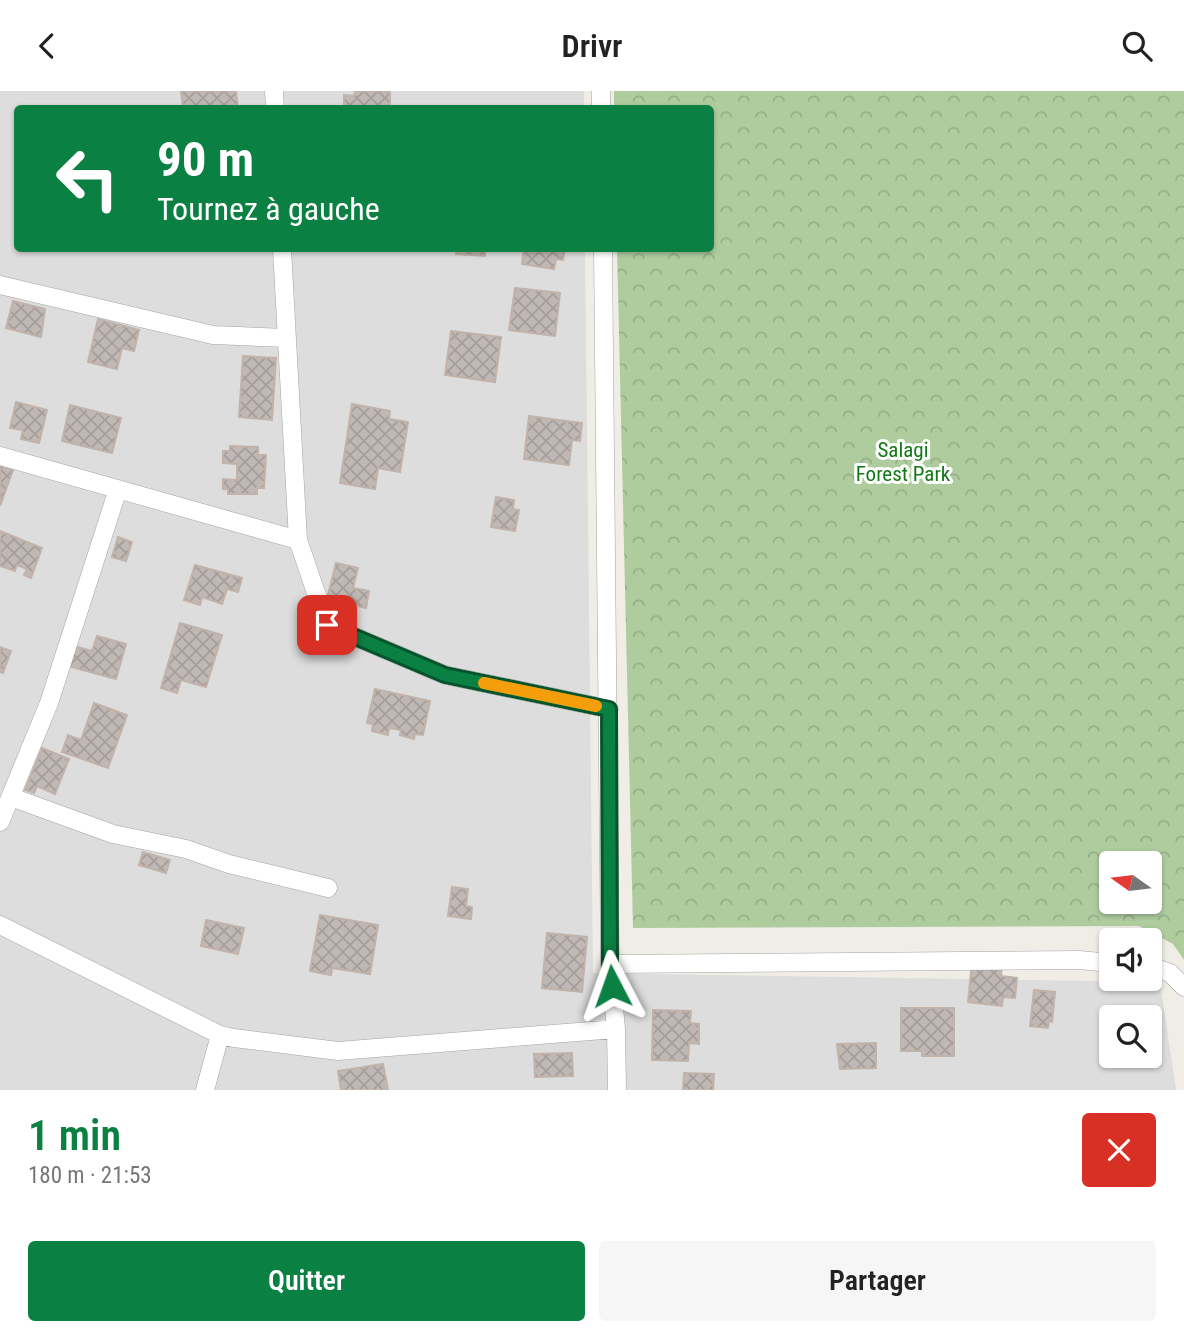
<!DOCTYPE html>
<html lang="fr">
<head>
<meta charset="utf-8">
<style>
	:root { --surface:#fff; --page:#f6f6f6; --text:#222; --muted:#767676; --accent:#0b8043 }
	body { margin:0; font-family:"Roboto Condensed",sans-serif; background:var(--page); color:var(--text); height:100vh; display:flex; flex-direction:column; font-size:26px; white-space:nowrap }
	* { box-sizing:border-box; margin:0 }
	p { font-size:23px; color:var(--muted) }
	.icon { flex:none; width:38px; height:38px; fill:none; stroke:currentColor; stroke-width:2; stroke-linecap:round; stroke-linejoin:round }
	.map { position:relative; height:999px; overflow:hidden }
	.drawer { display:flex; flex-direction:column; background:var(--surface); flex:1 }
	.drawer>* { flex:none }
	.top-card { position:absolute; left:14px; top:14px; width:700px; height:147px; border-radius:7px; box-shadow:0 2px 5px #0004; background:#0b8043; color:#fff; overflow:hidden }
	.needle { width:46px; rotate:284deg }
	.controls { position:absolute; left:1099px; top:760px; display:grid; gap:14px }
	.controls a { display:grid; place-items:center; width:63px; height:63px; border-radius:7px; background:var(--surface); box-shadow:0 2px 5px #0004; font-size:35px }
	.pin { position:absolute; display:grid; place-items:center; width:60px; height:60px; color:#fff; margin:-30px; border-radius:14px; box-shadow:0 4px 10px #0006 }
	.me { position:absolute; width:77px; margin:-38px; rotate:356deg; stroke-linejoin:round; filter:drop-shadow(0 0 5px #0008) }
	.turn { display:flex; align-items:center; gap:24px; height:147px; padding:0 28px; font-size:32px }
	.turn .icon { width:91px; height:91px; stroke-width:2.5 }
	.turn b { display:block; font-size:49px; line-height:60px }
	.round { display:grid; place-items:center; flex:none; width:74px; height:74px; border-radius:7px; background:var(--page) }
	.overview { display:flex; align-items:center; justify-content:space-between; height:119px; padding:0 28px }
	h1 { font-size:42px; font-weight:600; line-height:52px; color:var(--accent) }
	.primary-button { display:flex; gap:14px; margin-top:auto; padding:14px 28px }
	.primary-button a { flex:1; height:80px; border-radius:7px; background:var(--accent); color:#fff; font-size:28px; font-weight:600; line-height:80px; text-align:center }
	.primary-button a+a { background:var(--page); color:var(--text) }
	header { display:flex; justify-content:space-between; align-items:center; height:91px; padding:0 28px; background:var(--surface); font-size:32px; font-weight:600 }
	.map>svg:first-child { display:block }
</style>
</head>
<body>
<header><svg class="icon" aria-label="back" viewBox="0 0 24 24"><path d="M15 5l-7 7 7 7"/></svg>Drivr<svg class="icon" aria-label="search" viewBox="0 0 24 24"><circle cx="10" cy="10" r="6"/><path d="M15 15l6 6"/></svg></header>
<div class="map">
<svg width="1184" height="999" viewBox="0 0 1184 999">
	<defs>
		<pattern id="forest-crowns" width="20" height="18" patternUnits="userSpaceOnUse" patternTransform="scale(1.75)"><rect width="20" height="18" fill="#afcc9f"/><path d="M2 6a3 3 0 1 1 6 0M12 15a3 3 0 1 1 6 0" fill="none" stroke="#96af89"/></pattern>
		<pattern id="building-cross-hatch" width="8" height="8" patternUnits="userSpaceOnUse" patternTransform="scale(1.75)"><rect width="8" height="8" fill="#c0b8b4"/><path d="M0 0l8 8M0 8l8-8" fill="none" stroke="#a59e9a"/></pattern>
	</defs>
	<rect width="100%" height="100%" fill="#f0ede7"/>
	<path fill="#dedddd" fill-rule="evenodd" d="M0 0H584V18H18V158H585L593 882 1160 891 1176 999H0ZM1111 926H1150V964H1111Z"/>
	<path fill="url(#forest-crowns)" fill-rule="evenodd" d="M614 0H1184V869L1173 853 1139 835 633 837 617 158H710V18L614 17ZM1111 772H1150V810H1111Z"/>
	<path fill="url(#building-cross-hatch)" stroke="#c1b3aa" stroke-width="2" fill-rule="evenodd" d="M181 0H236L238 18H183Z
		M355 0H390V17L344 16V4L354 5Z
		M457 158H485V165L456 163Z
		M524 158H565L563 169 556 168 554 178 522 173Z
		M515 197 560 202 555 245 509 239Z
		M13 210 45 218 41 246 6 237Z
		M98 228 139 239 134 260 122 257 117 278 88 271Z
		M451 240 501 246 495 291 445 284Z
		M243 265 276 267 272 329 239 326Z
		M16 311 47 319 39 352 21 348 23 339 10 337Z
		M352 313 390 320 389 328 408 331 400 381 378 377 375 398 340 392Z
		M70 314 121 327 112 362 62 350Z
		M529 325 582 332 580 350 572 349 569 374 524 368Z
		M230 355 258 356V364H266L264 397H257V403H228V398H223V388L237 389V373L223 372V360H230Z
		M0 374 13 379 0 415Z
		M496 406 514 409 513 418 519 419 515 440 491 436Z
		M0 440 42 457 31 487 24 484 27 478 17 474 15 480 0 475Z
		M118 446 132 451 126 470 112 466Z
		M336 472 358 477 353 497 369 500 366 517 327 508Z
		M195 474 242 487 238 501 227 498 222 513 202 506 200 514 184 509Z
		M180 532 222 544 206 596 181 589 177 602 161 597Z
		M97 545 126 553 116 588 68 575 74 555 92 560Z
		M0 556 11 560 3 582 0 581Z
		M375 598 430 610 423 644 415 643 414 648 400 644 401 639 389 637 388 644 372 640 373 633 367 632Z
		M94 612 127 624 108 677 62 661 68 644 81 649Z
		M42 657 69 668 55 703 37 695 34 702 25 699Z
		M143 761 170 769 166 782 139 774Z
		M452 796 468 798 466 815 472 816 471 828 448 825Z
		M320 824 378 834 370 883 332 877 331 884 310 880Z
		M206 829 244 837 238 863 201 855Z
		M547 842 587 846 582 901 542 897Z
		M972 871 1002 875 1001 885 1017 887 1015 907 1003 906 1002 915 968 911Z
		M1034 899 1055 901 1052 931 1049 930 1048 937 1030 935Z
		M901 917H954V965H922V960H901Z
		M653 919 691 920 690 932 699 933V953L689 952 688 970 652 969Z
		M1109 921 1156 925 1151 976 1104 971ZM1111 926H1150V964H1111Z
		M876 952V977L840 978 837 953Z
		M572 962 573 985 535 986 534 963Z
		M383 973 388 999H341L338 980Z
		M684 982 714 983 713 999H683Z"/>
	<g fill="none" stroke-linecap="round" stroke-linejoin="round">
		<defs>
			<path id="street" d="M274 0 275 18
				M601 0V18
				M282 158 298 449 327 534 445 584 609 618
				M603 158 610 873 616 938 617 999
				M0 194 213 244 287 247
				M0 365 298 449
				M11 706 113 743 186 758 229 773 328 797
				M0 731 49 612 118 398
				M0 834 220 944 234 947 338 960 616 938
				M610 873 1079 869 1111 872
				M1150 875 1170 882 1184 896
				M205 999 220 944"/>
		</defs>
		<use href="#street" stroke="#a4a4a4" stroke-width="19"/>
		<use href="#street" stroke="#fff" stroke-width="18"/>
	</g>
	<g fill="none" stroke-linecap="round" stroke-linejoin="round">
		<defs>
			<path id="route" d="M327 534 445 584 609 618 610 873 612 895"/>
		</defs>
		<use href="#route" stroke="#07532c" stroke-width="18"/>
		<use href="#route" stroke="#0b8043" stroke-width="12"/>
		<path stroke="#f59e0b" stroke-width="12" d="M484 592 596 615"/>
	</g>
	<g text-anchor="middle" stroke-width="6" stroke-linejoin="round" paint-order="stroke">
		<g font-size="21" fill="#137916" stroke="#fff">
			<text x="903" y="366">Salagi<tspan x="903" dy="24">Forest Park</tspan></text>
		</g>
	</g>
</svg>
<div class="controls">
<a><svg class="needle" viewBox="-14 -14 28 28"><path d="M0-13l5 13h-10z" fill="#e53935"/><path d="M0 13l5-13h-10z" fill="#767676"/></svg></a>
<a><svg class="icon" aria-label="sound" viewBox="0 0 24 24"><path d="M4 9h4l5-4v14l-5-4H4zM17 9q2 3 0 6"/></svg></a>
<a><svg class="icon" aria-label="search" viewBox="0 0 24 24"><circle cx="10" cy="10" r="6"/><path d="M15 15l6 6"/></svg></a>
</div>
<div class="pin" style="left:327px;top:534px;background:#d93025"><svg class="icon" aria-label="arrive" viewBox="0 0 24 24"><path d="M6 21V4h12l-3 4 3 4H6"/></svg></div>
<svg class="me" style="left:612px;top:895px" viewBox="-20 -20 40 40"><path d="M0-17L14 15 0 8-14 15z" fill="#0b8043" stroke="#fff" stroke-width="4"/></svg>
<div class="top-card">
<div class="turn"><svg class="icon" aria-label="left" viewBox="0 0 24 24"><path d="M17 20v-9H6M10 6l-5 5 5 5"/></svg><div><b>90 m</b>Tournez à gauche</div></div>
</div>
</div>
<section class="drawer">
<div class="overview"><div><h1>1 min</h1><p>180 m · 21:53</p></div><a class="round" style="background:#d93025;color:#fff"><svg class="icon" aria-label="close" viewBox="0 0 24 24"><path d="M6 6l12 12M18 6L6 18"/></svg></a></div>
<div class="primary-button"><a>Quitter</a><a>Partager</a></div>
</section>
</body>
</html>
